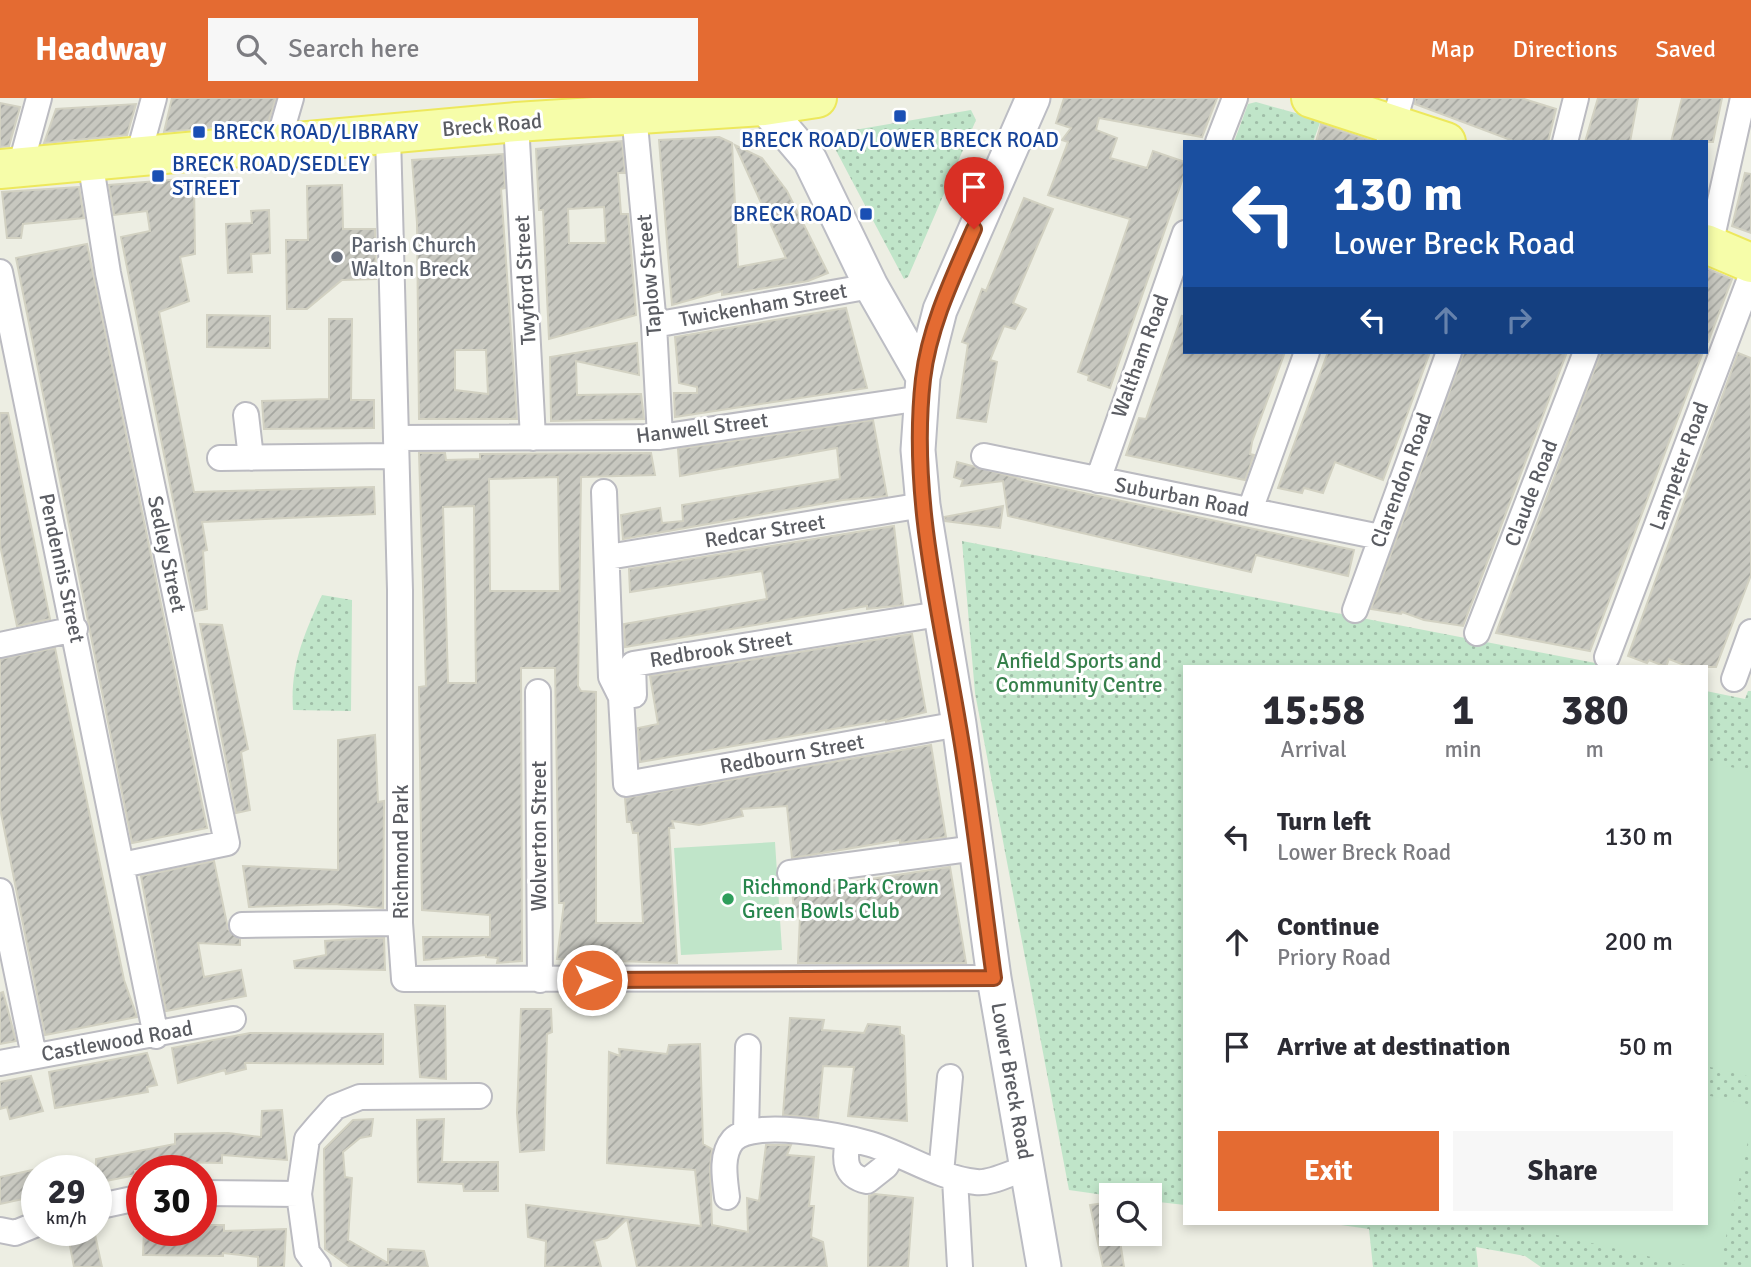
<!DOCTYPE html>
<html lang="en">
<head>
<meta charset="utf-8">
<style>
	:root { --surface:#fff; --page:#f7f7f7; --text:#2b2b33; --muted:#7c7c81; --accent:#e46b32 }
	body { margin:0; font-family:Signika,sans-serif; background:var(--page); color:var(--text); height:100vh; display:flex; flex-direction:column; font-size:26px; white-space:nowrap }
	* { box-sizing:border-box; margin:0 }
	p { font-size:23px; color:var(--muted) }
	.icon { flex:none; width:38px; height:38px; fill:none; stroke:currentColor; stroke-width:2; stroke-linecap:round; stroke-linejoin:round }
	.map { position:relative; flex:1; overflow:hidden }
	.drawer { position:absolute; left:1183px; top:567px; width:525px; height:560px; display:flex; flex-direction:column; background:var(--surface); border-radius:0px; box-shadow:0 4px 10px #0003 }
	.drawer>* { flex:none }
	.hud { position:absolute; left:1183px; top:42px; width:525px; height:214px; border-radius:0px; box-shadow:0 4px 10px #0003; background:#1a4fa0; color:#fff; overflow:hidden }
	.buttons { position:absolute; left:1099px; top:1085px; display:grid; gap:14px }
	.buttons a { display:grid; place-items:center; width:63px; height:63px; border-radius:0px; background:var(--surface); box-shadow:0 4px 10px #0003; font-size:35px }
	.speed { position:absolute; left:21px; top:1057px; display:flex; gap:14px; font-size:35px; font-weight:700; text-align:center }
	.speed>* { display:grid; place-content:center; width:91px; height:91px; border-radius:50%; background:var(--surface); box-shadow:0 4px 10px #0003; line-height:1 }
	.speed small { font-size:18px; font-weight:400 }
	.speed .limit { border:10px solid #d22; background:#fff; color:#111 }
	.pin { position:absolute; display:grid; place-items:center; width:60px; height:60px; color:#fff; margin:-72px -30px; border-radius:50% 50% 50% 0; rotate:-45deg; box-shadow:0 0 7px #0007 }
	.pin .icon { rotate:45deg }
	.me { position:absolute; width:77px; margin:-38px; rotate:90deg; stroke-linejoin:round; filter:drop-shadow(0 0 5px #0008) }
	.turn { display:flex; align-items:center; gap:24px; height:147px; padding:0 35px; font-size:32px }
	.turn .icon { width:91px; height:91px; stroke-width:2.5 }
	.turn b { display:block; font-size:49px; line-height:60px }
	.lanes { display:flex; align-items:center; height:66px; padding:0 35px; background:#0003; justify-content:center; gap:35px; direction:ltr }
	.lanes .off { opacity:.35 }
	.eta { display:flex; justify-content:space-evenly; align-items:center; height:119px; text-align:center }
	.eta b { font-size:42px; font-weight:700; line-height:49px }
	.primary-button { display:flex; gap:14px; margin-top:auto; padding:14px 35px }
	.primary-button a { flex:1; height:80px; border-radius:0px; background:var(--accent); color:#fff; font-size:28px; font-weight:700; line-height:80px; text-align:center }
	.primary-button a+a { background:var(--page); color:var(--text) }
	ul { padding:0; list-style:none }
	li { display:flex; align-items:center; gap:21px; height:105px; padding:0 35px }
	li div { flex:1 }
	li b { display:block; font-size:26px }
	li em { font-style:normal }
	header { display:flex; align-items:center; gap:42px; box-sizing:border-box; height:98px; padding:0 35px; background:var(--accent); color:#fff }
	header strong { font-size:33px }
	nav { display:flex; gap:38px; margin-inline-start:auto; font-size:24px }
	.search { width:490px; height:63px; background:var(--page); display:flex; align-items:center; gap:18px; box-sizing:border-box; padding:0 24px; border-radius:0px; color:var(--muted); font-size:26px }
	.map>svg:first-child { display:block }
</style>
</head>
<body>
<header>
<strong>Headway</strong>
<div class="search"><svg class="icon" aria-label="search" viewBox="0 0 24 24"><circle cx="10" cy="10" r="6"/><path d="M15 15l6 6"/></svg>Search here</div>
<nav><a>Map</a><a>Directions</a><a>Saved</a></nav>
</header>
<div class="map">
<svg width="1751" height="1169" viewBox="0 0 1751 1169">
	<defs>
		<pattern id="green-dots" width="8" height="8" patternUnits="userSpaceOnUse" patternTransform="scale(1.75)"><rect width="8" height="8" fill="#c0e5c9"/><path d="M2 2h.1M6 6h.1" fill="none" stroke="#9fbda7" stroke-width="1.8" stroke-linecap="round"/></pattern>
		<pattern id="building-hatch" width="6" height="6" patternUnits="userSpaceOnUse" patternTransform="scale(1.75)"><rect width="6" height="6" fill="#c8c8c0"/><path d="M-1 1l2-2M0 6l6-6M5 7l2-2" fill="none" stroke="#a5a6a0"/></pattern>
	</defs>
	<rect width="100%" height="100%" fill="#edeee3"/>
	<path fill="url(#green-dots)" d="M1256 4 1321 22 1313 44H1234L1248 6Z
		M971 12 976 22 908 179 904 181 831 43V36Z
		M962 443 1616 569H1185V1107L1150 1103V1097L1111 1098 1069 1092 975 595Z
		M322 497 352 502 351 613 293 612C290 568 304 536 322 497Z
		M1706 593 1745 601 1748 593H1751V1169H1541L1525 1158 1476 1149 1478 1169H1373L1369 1131 1327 1125H1706Z"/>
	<path fill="#c0e5c9" d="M1706 663 1751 674V979L1706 968Z
		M775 744 782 852 681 857 674 750Z
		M1706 997 1751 1007V1030L1719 1169H1694L1506 1125H1706Z"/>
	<path fill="url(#building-hatch)" stroke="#d2d1c2" stroke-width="2" fill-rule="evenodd" d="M172 0H276L268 25 164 34Z
		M1064 0H1217L1202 39 1099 20 1096 32 1117 40 1110 60 1147 70 1153 53 1185 64V74L1110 290 1088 282 1089 278 1078 274 1130 121 1048 97 1068 44 1062 42 1071 30 1056 25Z
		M1415 0H1521L1556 11 1548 44H1516L1415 6Z
		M1598 0H1638L1630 44H1585Z
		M1682 0H1722L1713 44H1671Z
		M0 5 20 9 9 48 0 49Z
		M136 6 127 37 44 45 56 11Z
		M1321 26 1375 44H1316Z
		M719 39 732 45 738 169 786 160 735 47 762 60 787 93 828 175 808 183 722 197V193L672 207 659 42Z
		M622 43 625 75H618L621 116H628L636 217 549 241 543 112H539L536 51ZM604 109 606 145H569L568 111Z
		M503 56 505 90 501 91 517 321H419L417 125 412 62ZM455 252H486L488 296 455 292Z
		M1745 75 1751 76V135L1732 128Z
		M194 80 195 156 180 159 189 203 159 214 194 394 374 389 375 416 202 424 207 452 203 453 207 511 195 513 121 139 150 133 147 113 114 117 109 87Z
		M342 87 343 131H375L376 181 342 182 307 211H287L286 142H308L307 88Z
		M79 89 84 120 23 126 21 140H7L2 94Z
		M1024 100 1053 111 1013 205 1026 211 1015 231 1004 228 990 262 997 264 986 324 957 320 968 246 962 244 982 191 986 193Z
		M269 112 270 155 251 156 252 174 228 175 226 126 252 125 251 113Z
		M87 146 207 730 132 745 16 160Z
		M1706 170 1732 181 1708 244H1706Z
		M846 210 867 290 675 319 674 295H697V289L679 285 675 239Z
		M207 217 270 218V250L207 249Z
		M1182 217 1185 254H1285L1252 344 1250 356 1254 357 1245 382 1126 357 1139 320 1146 321Z
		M329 221H352L351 302H374V330L264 331 262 303 329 301Z
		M637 245 639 277 576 263 577 297 641 296 644 321 551 323 550 259Z
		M1328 254H1430L1383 382 1335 364 1323 395 1304 390 1302 395 1278 390Z
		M1464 254H1567L1463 528 1424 522 1402 514 1401 516 1371 511Z
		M1601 254H1703L1590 553 1496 535Z
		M1738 255 1751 260V477L1716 569H1689L1669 561 1666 569 1649 562 1647 565 1628 558Z
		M0 315H8L50 521 17 528 0 447Z
		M873 322 887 398 843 402 623 441 621 417 660 410 662 425 683 423 682 407 840 381 837 350 680 378 678 351Z
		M419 355H445L446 362 480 361V356L651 355 655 377 581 379 578 588 581 593 596 594V825H643L638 735H633L631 724H627L625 700 931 647 946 739 900 745V742L792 760 787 708 741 711 743 718 699 727 672 723 674 730H669L677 865 557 861 564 805H559L555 570H521L522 863 497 865 498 860 486 859V857L424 862 423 839H490V817L422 812 419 589 426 588ZM558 379 560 493H490L489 381ZM474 408 476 585H448L443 409Z
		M957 364 1021 381H1017L1354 452 1348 478 1256 457 1251 474 1008 418 1003 383 961 388 963 382 954 379Z
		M1003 408 1000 430 945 423 944 419Z
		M894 428 903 507 867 511V508L625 549 624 526 767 501 762 473 630 494 629 471Z
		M200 526 222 527 248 651 241 654 250 712 236 715Z
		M912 536 926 614 886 624V622L640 664 638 630 658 626 650 578Z
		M55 550 124 882 137 919 45 937 0 710V561Z
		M375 637 378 704 384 703 383 810 334 806 249 809 243 768 338 772V642Z
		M214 763 228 831 240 841V847L198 845 204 879 241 872 246 898 166 913 141 778Z
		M950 769 966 865H798L800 818 795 819 792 793Z
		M368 840H384L385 872 295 870 294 863 326 857 325 843Z
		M3 894 16 943 0 946V895Z
		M415 907 445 908 446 981 420 979Z
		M521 911H551L552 934 547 936 544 1052 520 1054 517 1015Z
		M790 920 824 922 822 932 864 935 868 926 900 929V936L904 938 907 1023 848 1018 854 969 823 968 818 1020 783 1017Z
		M250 935 383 936V966L245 965 246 971 226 976 225 972 178 985 172 950Z
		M700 946 703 1046 712 1051 710 1070 712 1127 748 1134 747 1100 759 1103 766 1047H791L787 1057 814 1059 809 1108H814L811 1139 823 1144 827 1169H637L627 1121 607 1140 594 1143 601 1169H545L546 1143 528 1139 526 1107 701 1128 695 1072 607 1065 609 954 620 958 619 951 667 956 669 947Z
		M147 955 157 987 147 989 148 994 55 1010 49 974Z
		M31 978 43 1013 10 1021 7 1009 0 1011V984Z
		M282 1012 287 1062 222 1057V1065L166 1064 168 1073H135L136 1077 96 1085V1061L175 1046V1036L228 1035 261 1039 262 1013Z
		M373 1021 371 1038 360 1040 343 1054 345 1079 352 1080 348 1142 388 1165V1151L424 1153 428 1169H350L325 1151 324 1051 353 1022Z
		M444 1021 442 1064H498V1093H464L463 1086 418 1084 417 1022Z
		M37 1071V1098L0 1106V1079Z
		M874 1096 913 1100 908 1169H868L869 1098Z
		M1111 1104V1136H1119L1124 1169H1103L1090 1107Z
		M201 1127H224V1133L286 1131 284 1169H258V1159L223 1155V1158L143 1157 144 1132H201Z
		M67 1132H94L102 1169H74Z"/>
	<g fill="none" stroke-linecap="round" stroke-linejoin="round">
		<defs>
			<path id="street" d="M634 16 654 227 660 339
				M516 24 533 340
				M388 37 400 492V825L404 881 994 880
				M1389 40 1401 0
				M1218 44 1235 0
				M1565 44 1576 0
				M283 48 282 31 291 0
				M143 58 142 44 154 0
				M90 62 108 175 227 745 122 767
				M24 68V55L39 0
				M1710 148 1743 0
				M0 174 156 938
				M654 227 871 188
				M246 317 251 360
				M396 340 660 339 922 300
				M984 358 1380 439
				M220 360 394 358
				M1098 382 1185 135
				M604 394 611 579 621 599
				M1250 412 1307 254
				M608 459 923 407
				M1355 512 1449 254
				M939 516 633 566 634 597 621 599 626 686 959 626
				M1477 535 1586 254
				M0 547 75 531
				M1607 559 1751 178
				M1734 581 1751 534
				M538 594 540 882
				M790 775 976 750
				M0 793 34 958
				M242 827 400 825
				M0 965 233 921
				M746 1034 748 949
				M848 1042C844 1062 844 1078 867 1083L886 1068 893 1056
				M941 1075 950 979
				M955 1081 960 1169
				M201 1095 299 1096
				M727 1099C725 1082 720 1057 733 1042 754 1020 842 1038 870 1046 906 1057 938 1080 976 1084 991 1086 1012 1074 1027 1070
				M96 1109 142 1099
				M0 1132 15 1135 37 1126
				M318 1169 307 1154 299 1096 307 1041 318 1028 335 1009 360 999 479 998"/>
			<path id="secondary" d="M1033 0 940 212 923 279 918 352 923 407 959 626 994 880 1044 1169
				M764 8 810 62 871 188 923 279"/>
			<path id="primary" d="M1311 0 1446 44
				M0 71 516 24 764 8 817 0
				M1706 146 1751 165"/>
		</defs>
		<use href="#street" stroke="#bbbbc1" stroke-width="28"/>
		<use href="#secondary" stroke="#bcbdc4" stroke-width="37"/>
		<use href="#primary" stroke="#ede85c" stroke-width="42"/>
		<use href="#street" stroke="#fff" stroke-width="24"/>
		<use href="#secondary" stroke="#fff" stroke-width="33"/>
		<use href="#primary" stroke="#f6fda9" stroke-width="38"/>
	</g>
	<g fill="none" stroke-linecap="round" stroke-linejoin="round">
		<defs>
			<path id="route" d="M592 882 994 880C982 794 973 708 958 623 939 510 910 396 923 281 929 229 953 179 974 131"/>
		</defs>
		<use href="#route" stroke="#944620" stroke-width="18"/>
		<use href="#route" stroke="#e46b32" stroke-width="12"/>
	</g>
	<g fill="#1a4fb4" stroke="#fff" stroke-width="2.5">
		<rect x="893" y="11" width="14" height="14" rx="3.5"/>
		<rect x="192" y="27" width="14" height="14" rx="3.5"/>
		<rect x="151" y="71" width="14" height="14" rx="3.5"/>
		<rect x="859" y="109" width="14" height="14" rx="3.5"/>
	</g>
	<circle fill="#6b7280" stroke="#fff" stroke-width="2.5" cx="337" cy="159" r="7"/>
	<circle fill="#2e9e5b" stroke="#fff" stroke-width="2.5" cx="728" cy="801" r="7"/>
	<g text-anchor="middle" stroke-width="6" stroke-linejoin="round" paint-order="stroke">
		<g font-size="21" fill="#5b5d63" stroke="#fff">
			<text transform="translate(492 27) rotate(-5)" y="7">Breck Road</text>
			<text transform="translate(649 177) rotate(-95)" y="7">Taplow Street</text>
			<text transform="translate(525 182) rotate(-93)" y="7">Twyford Street</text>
			<text transform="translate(763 207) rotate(-10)" y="7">Twickenham Street</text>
			<text transform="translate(1140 258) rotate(-70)" y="7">Waltham Road</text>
			<text transform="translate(702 330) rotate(-7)" y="7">Hanwell Street</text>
			<text transform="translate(1679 368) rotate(-70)" y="7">Lampeter Road</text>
			<text transform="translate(1401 382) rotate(-70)" y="7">Clarendon Road</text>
			<text transform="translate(1531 395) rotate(-69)" y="7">Claude Road</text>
			<text transform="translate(1182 399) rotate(11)" y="7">Suburban Road</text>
			<text transform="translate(765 433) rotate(-9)" y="7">Redcar Street</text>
			<text transform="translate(167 456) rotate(78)" y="7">Sedley Street</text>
			<text transform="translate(62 470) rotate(78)" y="7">Pendennis Street</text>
			<text transform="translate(721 551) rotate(-9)" y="7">Redbrook Street</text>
			<text transform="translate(792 656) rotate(-10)" y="7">Redbourn Street</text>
			<text transform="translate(539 738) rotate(-90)" y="7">Wolverton Street</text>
			<text transform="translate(401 754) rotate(-90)" y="7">Richmond Park</text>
			<text transform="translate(117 943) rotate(-10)" y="7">Castlewood Road</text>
			<text transform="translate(1012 983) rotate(80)" y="7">Lower Breck Road</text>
		</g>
		<g font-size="21" fill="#164399" stroke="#fff" text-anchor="start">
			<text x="213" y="41">BRECK ROAD/LIBRARY</text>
			<text x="900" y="49" text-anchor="middle">BRECK ROAD/LOWER BRECK ROAD</text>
			<text x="172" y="73">BRECK ROAD/SEDLEY<tspan x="172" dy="24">STREET</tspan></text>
			<text x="852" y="123" text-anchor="end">BRECK ROAD</text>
		</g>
		<g font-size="21" fill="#5b616d" stroke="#fff" text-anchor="start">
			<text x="351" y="154">Parish Church<tspan x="351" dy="24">Walton Breck</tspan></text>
		</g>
		<g font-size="21" fill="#36804b" stroke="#fff">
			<text x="1079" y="570">Anfield Sports and<tspan x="1079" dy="24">Community Centre</tspan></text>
		</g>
		<g font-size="21" fill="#27864d" stroke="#fff" text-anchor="start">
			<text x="742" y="796">Richmond Park Crown<tspan x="742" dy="24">Green Bowls Club</tspan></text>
		</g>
	</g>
</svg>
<div class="buttons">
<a><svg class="icon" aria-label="search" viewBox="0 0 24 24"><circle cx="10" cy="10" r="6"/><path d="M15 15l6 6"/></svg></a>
</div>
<div class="speed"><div>29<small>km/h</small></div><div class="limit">30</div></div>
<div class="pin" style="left:974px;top:131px;background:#d93025"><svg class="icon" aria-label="arrive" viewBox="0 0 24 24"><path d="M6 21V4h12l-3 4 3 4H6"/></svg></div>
<svg class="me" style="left:592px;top:882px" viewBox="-20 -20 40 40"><circle r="17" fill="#e46b32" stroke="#fff" stroke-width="3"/><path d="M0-11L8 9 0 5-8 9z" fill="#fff"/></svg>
<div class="hud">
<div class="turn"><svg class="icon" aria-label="left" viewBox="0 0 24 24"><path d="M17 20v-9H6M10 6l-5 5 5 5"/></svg><div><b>130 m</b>Lower Breck Road</div></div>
<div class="lanes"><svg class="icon" aria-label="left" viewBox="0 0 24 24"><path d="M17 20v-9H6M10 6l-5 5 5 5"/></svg><svg class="icon off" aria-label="ahead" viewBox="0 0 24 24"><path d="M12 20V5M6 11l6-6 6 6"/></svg><svg class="icon off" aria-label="right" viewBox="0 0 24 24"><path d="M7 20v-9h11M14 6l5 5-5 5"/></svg></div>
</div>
<section class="drawer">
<div class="eta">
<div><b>15:58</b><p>Arrival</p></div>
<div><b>1</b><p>min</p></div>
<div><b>380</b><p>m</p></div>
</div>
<ul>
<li><svg class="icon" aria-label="left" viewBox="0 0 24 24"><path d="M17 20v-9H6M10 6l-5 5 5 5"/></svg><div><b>Turn left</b><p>Lower Breck Road</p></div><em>130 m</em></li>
<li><svg class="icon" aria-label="ahead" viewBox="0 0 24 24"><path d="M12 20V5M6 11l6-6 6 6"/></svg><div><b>Continue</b><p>Priory Road</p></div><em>200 m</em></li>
<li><svg class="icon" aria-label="arrive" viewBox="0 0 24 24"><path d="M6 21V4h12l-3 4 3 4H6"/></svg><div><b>Arrive at destination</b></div><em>50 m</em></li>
</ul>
<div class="primary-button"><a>Exit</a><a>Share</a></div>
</section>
</div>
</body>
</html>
